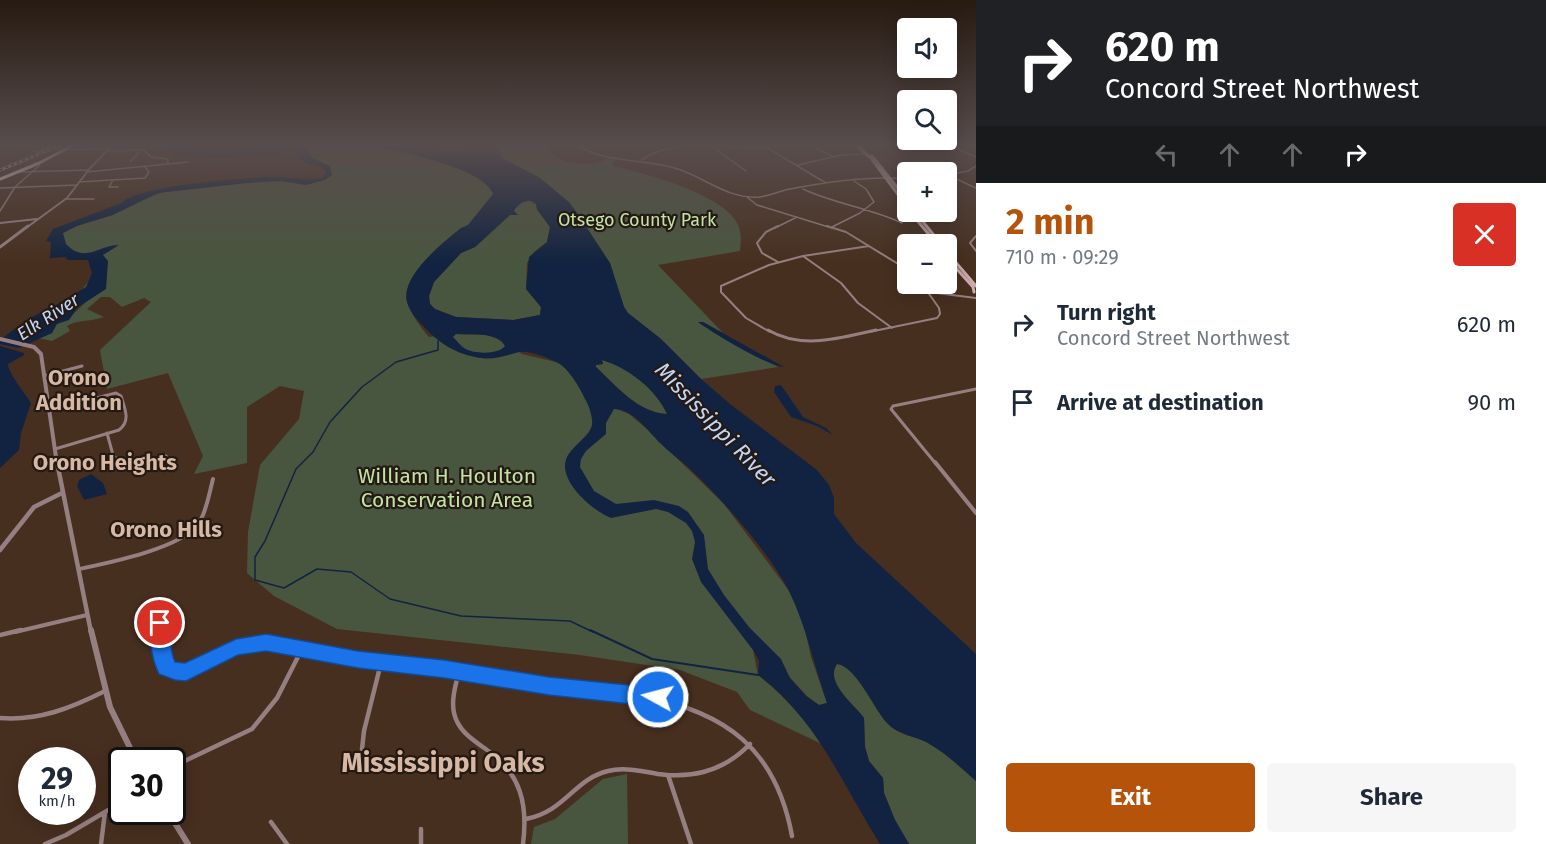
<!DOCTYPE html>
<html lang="en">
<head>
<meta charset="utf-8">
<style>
	:root { --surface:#fff; --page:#f6f6f7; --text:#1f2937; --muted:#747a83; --accent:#b45309 }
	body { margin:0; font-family:"Fira Sans",sans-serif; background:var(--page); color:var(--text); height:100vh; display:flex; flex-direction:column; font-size:22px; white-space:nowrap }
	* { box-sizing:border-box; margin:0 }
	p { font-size:20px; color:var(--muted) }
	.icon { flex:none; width:33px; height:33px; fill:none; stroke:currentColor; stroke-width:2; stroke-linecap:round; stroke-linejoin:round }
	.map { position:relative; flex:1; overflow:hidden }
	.side { display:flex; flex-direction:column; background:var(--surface); width:570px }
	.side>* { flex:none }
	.hud { background:#202124; color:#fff; overflow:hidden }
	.tools { position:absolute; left:897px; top:18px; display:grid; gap:12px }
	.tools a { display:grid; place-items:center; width:60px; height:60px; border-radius:6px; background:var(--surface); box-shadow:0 3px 15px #0003; font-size:30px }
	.speed { position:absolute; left:18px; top:747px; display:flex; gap:12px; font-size:30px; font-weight:700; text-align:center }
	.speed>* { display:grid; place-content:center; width:78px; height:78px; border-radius:50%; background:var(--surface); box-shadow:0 3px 15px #0003; line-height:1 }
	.speed small { font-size:15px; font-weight:400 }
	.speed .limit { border:3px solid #111; border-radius:9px; background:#fff; color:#111 }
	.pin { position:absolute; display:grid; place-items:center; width:51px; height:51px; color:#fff; margin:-26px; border:3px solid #fff; border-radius:50%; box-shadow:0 2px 6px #0007 }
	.me { position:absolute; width:66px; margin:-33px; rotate:277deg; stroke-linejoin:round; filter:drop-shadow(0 0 4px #0008) }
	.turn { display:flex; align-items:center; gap:21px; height:126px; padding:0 30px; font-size:27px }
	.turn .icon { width:78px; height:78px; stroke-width:2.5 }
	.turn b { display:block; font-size:42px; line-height:51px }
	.lanes { display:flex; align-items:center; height:57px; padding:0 30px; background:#0003; justify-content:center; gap:30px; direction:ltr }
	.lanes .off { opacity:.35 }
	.round { display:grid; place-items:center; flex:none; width:63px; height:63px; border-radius:6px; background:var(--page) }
	.head { display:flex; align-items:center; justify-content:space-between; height:102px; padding:0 30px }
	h1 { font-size:36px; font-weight:700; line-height:45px; color:var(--accent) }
	.button { display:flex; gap:12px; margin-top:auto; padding:12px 30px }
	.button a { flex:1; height:69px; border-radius:6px; background:var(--accent); color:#fff; font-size:24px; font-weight:700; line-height:69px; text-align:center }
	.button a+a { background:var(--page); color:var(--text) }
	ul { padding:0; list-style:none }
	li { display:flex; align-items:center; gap:18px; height:78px; padding:0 30px }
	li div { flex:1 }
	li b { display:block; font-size:22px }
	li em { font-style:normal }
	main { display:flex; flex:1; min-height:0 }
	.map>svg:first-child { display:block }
</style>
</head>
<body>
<main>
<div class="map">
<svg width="976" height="844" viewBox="0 0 976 844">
	<rect width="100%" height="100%" fill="#472f1f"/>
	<path fill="#49563f" d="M497 145H544C548 149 553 155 558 158 571 165 597 168 608 157L615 158 612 166C642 172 723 194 737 223 742 232 741 242 740 251L658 265 723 333 703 322 699 323 778 367 701 379 661 339 628 313 624 307 610 263 597 246 540 178 502 158Z
		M334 146C349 146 365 146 380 148 405 152 485 169 494 194 487 204 480 214 471 223 467 226 463 227 459 230 441 243 401 278 407 302 410 313 422 329 429 337L456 334 486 335 498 339 522 354 560 363 614 408 629 414 648 430 724 504 787 588 801 611 811 657 827 703 819 705 807 696 757 642 753 650 758 675C784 695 804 720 824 745L750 710 737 692 680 670 580 655 337 629 274 596 247 573 248 532 260 465 299 419 304 391 280 386 247 407V463L194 474 203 456 168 373 107 389 100 350 151 302 144 298 122 307 110 297H101L87 309 104 317C91 322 79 319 67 326L70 331 52 341 38 338 52 333 56 324C72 319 79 306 93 297L90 296 58 321 43 322 82 296 78 295 98 269V258L69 253 58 230 175 188 262 180 311 181 325 178 327 172 326 165 312 159 306 149Z
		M531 201 536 204 537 210 550 227 547 242 534 252 527 263 526 289 541 307 540 315 513 320 456 317 435 309 430 304 429 296 434 282 461 253 475 247 510 215H518L514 211C517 205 524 200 531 201Z
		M602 360C628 365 657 391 667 414 638 413 616 385 596 367V365L603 364Z
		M837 664C856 666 874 709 887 723 898 735 915 736 928 743 946 753 961 768 976 781V844H909L895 820 884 793 883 778 869 761 865 747 864 718C855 705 824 682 837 664Z
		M627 774 628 844H531L534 827 555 819 603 779Z"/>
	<path fill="#112340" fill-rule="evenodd" d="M157 145H421L467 153 461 145H497L502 158 540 178 569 202 578 214 610 263 624 307 628 313 661 339 701 379 730 404 817 470 829 485 834 498V514L856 543 976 654V781C961 768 946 753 928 743 915 736 898 735 887 723 874 709 856 666 837 664 824 683 855 705 864 718L865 747 869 761 883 778 884 793 895 820 909 844H880C842 784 817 719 758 675L759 661 753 650 701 582 692 559 695 542 692 531 686 523 668 512 656 509 611 518C593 511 556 480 567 457 573 445 589 437 592 425 593 418 589 405 585 399 580 388 569 369 558 363 549 358 530 350 519 352 504 356 492 361 475 357 455 353 439 343 425 328 418 321 410 312 407 302 400 276 443 243 461 228L468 225 493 194C485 169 405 152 381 148 356 144 331 147 307 149L312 158 330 166 332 175 325 180 306 185 280 181 247 183 158 193 113 215 77 226 63 233 66 244C85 264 99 245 119 245L103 255 108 261 106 289 78 307 69 320 57 324 52 333 19 348 0 344V340L28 319 56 305 86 287 92 273 88 260H68L65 257 50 258 51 242 46 241 53 229 122 203C136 186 251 177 277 177 293 178 307 180 323 178L326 172 321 167 306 163 294 151C259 154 186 165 157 145ZM531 201 536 204 537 209 550 227 547 242 529 257 526 289 541 307 540 315 513 320 456 317 435 309 430 304 429 296 434 282 461 253 475 247 510 215H518L514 211C517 205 524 200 531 201ZM456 334C471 335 497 331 505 346 498 355 473 354 464 348 460 345 456 340 453 337ZM602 360C628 368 656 389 667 414 638 413 615 385 596 367V365L603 364ZM614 409C633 409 648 431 660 443 669 452 679 459 688 467 720 497 769 552 789 591 806 626 814 665 827 703L819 705 806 696 790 678 781 659 749 627 724 595 708 569 704 535 688 512 679 506 654 500 616 504 594 491 580 467 581 459 586 451 606 434V423Z
		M698 322H703L784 367C769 367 711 332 698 322Z
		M0 346 24 353V355L8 364C8 373 25 393 31 403L21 433 19 450 0 468Z
		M781 385 803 417 826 428 833 435 817 426 791 417 774 392 775 386Z
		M91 474 103 483 107 494 84 500 77 486 79 480Z"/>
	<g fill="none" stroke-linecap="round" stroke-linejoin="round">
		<path stroke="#112340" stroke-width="1.5" d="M438 341V350L396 362 362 387 330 422 313 452 296 469 265 541 255 557V580L284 588 317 569 351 572 390 599 461 616 570 621 593 632"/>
		<path stroke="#112340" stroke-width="2" d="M590 630 652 659 758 675"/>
		<path stroke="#967f81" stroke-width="1.5" d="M35 145 33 151 38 152 52 145
			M576 145C607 164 644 158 678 169 706 178 727 199 759 197 769 196 779 191 790 189 821 183 853 178 885 178
			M762 145 826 183
			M947 145 976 157
			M814 147 833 157
			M579 148 590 145
			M714 148 746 171
			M60 150 109 149
			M903 150 947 145
			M108 151 144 150 151 157 168 159V164
			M641 160C676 136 728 149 768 148
			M131 161 141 150
			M798 165 841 155 865 154
			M19 172 88 170
			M86 172 188 162
			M946 175 968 171 976 166
			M948 175 976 188
			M891 178 908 179
			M113 180 109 187H118
			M79 182 145 178 149 172 145 167
			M0 188 77 185
			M803 189C835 204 870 208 902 223
			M747 197 757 205 832 228
			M66 199H94
			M0 211 15 187 40 165 34 163
			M832 227 860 213 874 202 866 189 854 181
			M775 228 797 217"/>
		<path stroke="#967f81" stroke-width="2" d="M778 226 766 232 757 243 762 253 778 262
			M827 226 846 232 908 270
			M976 236 970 243 976 251
			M803 256 841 283 858 303 892 328
			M928 292 976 298
			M770 332 746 318 721 292V286L769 265 803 256 869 246
			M869 332 937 318 940 314 939 308 922 284"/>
		<path stroke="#967f81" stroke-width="3" d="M768 330C802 350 840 338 876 330
			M44 376 82 366
			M49 410 116 393 121 396C125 409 131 421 119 430L55 449
			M107 433 113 455 123 464
			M139 464 166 456
			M936 464 891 409 893 406 976 389"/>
		<path stroke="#967f81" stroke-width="4" d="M120 462 131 465 146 462
			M935 462 976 513
			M79 569C108 563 183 548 199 523 207 510 209 494 213 479
			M160 623 161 632
			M15 632 87 615"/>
		<path stroke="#967f81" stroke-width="4.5" d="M160 630 162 654 166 668 189 669 237 648 264 642 286 644 358 660 642 696C726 712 776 749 792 836
			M0 635 21 630
			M459 671C456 684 451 699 454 713 458 731 473 740 487 750 521 773 528 805 523 844
			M0 718C39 721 71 708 105 691
			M362 749 364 731 381 663
			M172 767 252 729 277 698 302 649
			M668 775 691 844
			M526 819C566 811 574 779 608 771 624 767 642 771 658 774 694 779 725 770 750 744
			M271 822 287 844
			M421 829V844
			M45 844 66 835 122 802
			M101 844 105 812"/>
		<path stroke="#967f81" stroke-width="2" d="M0 223 37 219
			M26 228 67 198 91 167 113 145"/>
		<path stroke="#967f81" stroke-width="3" d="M0 247 28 226"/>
		<path stroke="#967f81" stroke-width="4" d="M0 339 34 347 41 354 57 464"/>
		<path stroke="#967f81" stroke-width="4.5" d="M57 462 91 632
			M0 550 34 507 62 493"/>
		<path stroke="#967f81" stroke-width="6" d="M91 630 110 707 136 760
			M168 812 188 844"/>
		<path stroke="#cca9ac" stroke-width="3" d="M856 145 871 158 908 208
			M872 156 908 201
			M910 212 937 244
			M915 212 941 244
			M946 251 976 286
			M946 257 973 287 974 292"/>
		<path stroke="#fadee0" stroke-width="3" d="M0 179 37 164 74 145"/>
		<defs>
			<path id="rail" d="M0 170 61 145"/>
		</defs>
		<use href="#rail" stroke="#b9a79b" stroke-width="3"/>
		<use href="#rail" stroke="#251a13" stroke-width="1.5" stroke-dasharray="3" stroke-linecap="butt"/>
	</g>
	<linearGradient id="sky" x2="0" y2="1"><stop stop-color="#271a11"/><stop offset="0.55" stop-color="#584d4d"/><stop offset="1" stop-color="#584d4d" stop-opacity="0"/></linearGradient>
	<rect width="976" height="263" fill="url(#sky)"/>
	<path fill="#1a73e8" stroke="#114b97" stroke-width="1.5" d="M160 615 167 617C173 631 168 649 175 662L185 663 236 639 266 634 358 651 444 660 549 677 658 688 665 690 668 697 665 704 658 707 549 695 444 678 358 668 266 651 238 655 186 681 175 680 159 674C152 660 146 632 154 617Z"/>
	<g text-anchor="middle" stroke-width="4.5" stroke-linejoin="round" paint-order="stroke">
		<g font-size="18" fill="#c1e3a5" stroke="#251a13">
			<text x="637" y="226">Otsego County Park</text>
		</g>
		<g font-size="18" font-style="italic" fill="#c1d7fa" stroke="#251a13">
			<text transform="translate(48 317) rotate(-33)" y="6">Elk River</text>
		</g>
		<g font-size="21" fill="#c1e3a5" stroke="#251a13">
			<text x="447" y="483">William H. Houlton<tspan x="447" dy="24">Conservation Area</tspan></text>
		</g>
		<g font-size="22" font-weight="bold" fill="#d7b8a5" stroke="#251a13">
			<text x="79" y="385">Orono<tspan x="79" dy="25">Addition</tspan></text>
			<text x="105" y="470">Orono Heights</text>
			<text x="166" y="537">Orono Hills</text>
		</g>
		<g font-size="22" font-style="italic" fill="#c1d7fa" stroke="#251a13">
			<text transform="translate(716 424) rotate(46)" y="8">Mississippi River</text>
		</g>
		<g font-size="27" font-weight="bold" fill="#d7b8a5" stroke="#251a13">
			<text x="443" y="772">Mississippi Oaks</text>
		</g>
	</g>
</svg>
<div class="tools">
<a><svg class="icon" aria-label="sound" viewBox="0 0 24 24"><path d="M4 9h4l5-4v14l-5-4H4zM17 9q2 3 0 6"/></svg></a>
<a><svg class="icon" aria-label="search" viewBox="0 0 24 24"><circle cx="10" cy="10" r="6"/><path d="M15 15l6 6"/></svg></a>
<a>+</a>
<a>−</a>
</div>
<div class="speed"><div>29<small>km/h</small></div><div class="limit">30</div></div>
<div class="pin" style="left:160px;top:623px;background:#d93025"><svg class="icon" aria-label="arrive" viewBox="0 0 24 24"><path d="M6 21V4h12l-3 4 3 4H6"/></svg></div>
<svg class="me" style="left:658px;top:697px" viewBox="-20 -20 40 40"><circle r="17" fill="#1a73e8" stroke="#fff" stroke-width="3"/><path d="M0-11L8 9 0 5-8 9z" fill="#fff"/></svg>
</div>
<section class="side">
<div class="hud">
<div class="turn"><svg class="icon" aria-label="right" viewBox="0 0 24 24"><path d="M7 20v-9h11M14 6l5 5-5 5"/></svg><div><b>620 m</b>Concord Street Northwest</div></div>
<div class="lanes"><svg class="icon off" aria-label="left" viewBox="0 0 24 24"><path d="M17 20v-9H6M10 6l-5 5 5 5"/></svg><svg class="icon off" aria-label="ahead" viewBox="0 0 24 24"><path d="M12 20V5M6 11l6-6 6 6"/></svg><svg class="icon off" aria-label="ahead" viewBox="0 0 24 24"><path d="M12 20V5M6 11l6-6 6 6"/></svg><svg class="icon" aria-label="right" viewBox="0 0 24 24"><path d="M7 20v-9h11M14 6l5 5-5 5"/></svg></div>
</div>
<div class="head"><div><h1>2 min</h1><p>710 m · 09:29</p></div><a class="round" style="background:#d93025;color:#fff"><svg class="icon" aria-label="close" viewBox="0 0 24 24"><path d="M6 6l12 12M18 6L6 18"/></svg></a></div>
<ul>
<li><svg class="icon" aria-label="right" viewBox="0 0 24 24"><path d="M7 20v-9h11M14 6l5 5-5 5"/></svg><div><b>Turn right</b><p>Concord Street Northwest</p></div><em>620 m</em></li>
<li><svg class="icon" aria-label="arrive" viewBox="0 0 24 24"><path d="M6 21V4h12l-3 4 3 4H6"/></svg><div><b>Arrive at destination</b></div><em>90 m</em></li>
</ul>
<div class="button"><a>Exit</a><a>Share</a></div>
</section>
</main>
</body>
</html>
